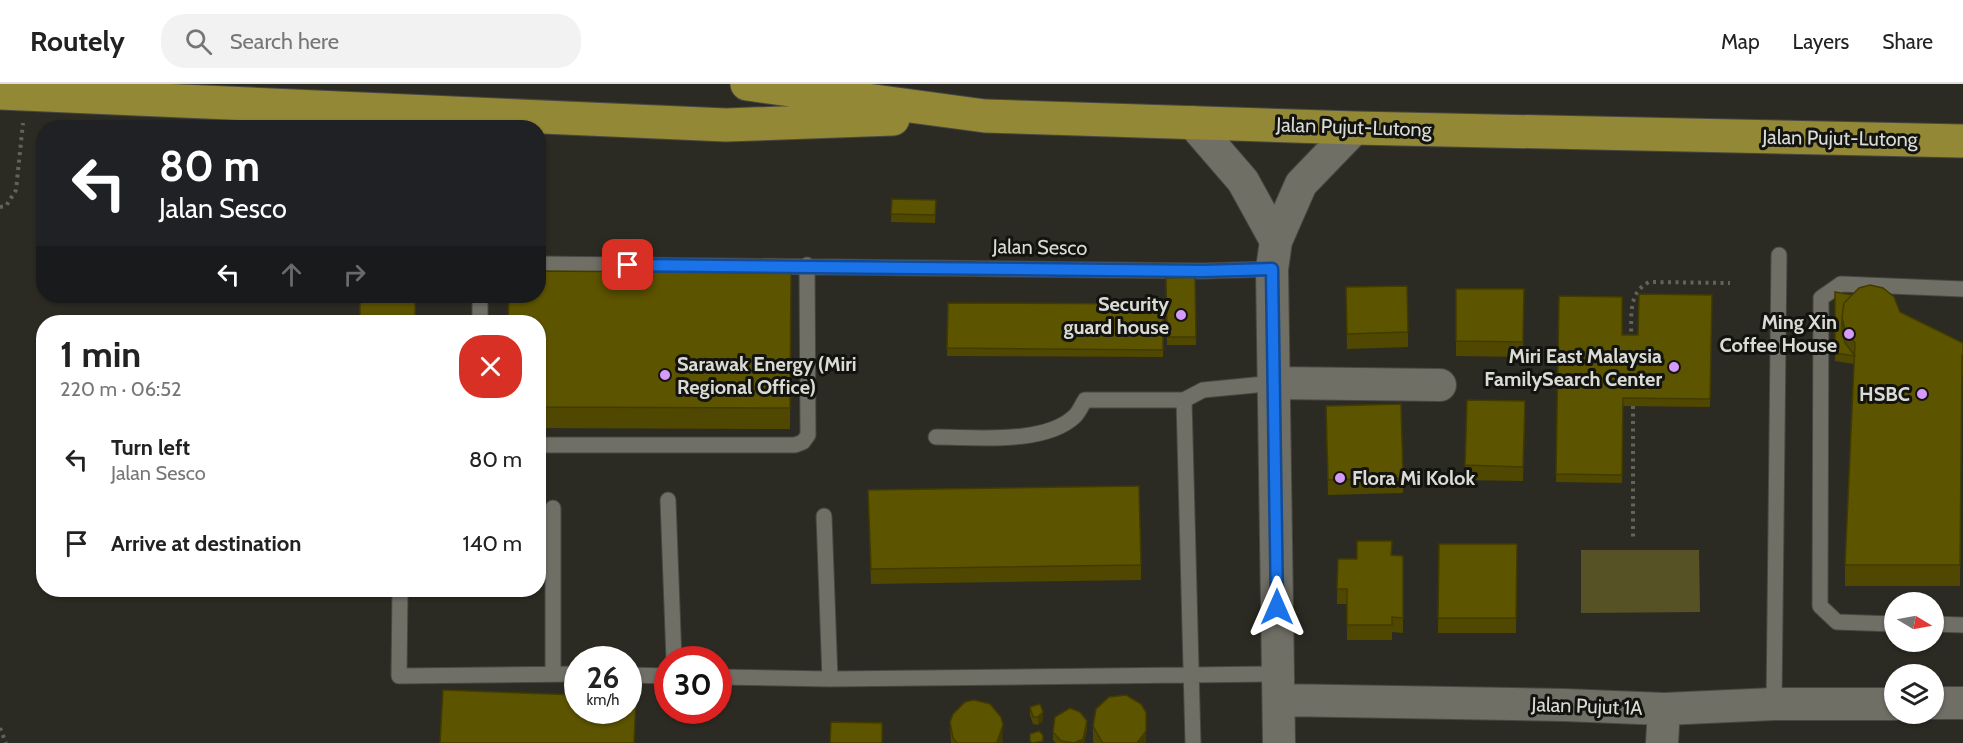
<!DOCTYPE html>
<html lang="en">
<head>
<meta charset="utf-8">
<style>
	:root { --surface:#fff; --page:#f2f2f2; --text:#222; --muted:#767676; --line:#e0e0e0 }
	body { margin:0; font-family:Cabin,sans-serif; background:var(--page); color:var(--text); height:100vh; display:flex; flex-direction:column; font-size:22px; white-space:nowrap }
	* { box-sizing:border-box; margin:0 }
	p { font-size:20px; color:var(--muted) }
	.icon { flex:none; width:33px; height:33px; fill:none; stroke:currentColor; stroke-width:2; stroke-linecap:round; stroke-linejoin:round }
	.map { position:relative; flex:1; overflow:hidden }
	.panel { position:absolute; left:36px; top:231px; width:510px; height:282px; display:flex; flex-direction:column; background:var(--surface); border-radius:24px; box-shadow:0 2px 4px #0004 }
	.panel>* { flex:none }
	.banner { position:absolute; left:36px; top:36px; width:510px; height:183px; border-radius:24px; box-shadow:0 2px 4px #0004; background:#202124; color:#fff; overflow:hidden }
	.needle { width:39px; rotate:100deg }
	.tools { position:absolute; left:1884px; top:508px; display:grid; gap:12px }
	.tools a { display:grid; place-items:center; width:60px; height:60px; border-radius:50%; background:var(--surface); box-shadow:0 2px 4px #0004; font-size:30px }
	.speed { position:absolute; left:564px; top:562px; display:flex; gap:12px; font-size:30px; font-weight:700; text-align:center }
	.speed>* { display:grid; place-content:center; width:78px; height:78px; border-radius:50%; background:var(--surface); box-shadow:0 2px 4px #0004; line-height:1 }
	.speed small { font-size:15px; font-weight:400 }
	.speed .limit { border:9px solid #d22; background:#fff; color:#111 }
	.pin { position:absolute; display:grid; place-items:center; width:51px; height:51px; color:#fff; margin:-26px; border-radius:12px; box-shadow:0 3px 9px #0006 }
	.me { position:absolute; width:66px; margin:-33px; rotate:0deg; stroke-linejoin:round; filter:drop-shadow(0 0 4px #0008) }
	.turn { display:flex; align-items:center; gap:21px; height:126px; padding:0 24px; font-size:27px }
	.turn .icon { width:78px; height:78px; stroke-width:2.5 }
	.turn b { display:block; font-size:42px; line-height:51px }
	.lanes { display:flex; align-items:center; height:57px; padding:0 24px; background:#0003; justify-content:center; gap:30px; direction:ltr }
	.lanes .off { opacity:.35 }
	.round { display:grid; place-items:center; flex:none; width:63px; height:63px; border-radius:24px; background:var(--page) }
	.headline { display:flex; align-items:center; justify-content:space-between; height:102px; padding:0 24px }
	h1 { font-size:36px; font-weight:800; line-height:45px }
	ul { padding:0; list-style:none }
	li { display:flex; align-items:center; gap:18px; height:84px; padding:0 24px }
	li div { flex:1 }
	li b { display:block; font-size:22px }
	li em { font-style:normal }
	header { display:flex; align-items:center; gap:36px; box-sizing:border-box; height:84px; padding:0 30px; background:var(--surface); border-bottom:2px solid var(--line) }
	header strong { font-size:28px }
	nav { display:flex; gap:33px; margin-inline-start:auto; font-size:21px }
	.search { width:420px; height:54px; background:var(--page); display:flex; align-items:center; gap:15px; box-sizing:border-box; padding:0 21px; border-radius:24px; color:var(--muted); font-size:22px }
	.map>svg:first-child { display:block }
</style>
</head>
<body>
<header>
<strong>Routely</strong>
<div class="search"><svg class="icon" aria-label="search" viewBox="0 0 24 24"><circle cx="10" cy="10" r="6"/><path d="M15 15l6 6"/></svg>Search here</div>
<nav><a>Map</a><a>Layers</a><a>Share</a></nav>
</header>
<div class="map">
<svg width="1963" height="659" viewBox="0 0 1963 659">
	<rect width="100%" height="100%" fill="#2c2b23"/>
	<path fill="#575226" d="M1581 466H1699L1700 528 1581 529Z"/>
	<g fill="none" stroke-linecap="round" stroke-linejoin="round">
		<defs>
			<path id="lane" d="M538 180 1203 187 1272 185
				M480 238V212
				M1184 316 1203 306 1276 299
				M936 353C975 353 1045 361 1075 332 1079 328 1082 321 1085 316H1184L1193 659
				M538 361H795L803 358 808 351 807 181
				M668 416 674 576
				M824 432 830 595
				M400 506 399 592 578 590
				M1894 540 1837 538 1820 522 1821 214 1841 200 1963 205
				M1934 540 1963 541
				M553 590V424
				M628 591 668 592
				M718 593 830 595 1278 590
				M1774 620 1779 171"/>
			<path id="street" d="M1192 38 1243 97 1276 157
				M1276 299 1440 301
				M1279 616 1564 621 1664 625 1774 620H1894
				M1934 619H1963
				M1279 659 1272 185 1276 157 1301 100 1355 44
				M1662 659 1664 625"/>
			<path id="highway" d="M747 0 985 32 1355 44 1963 57
				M0 9 726 41 893 35"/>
		</defs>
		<use href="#lane" stroke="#484741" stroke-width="17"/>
		<use href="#street" stroke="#484741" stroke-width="34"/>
		<use href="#highway" stroke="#484741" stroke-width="35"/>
		<path stroke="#63635c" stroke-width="4" stroke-dasharray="3 4.5" stroke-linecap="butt" d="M0 123 6 122 16 106 23 39
			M1631 255C1632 234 1627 209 1649 198L1730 199
			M1633 322V456
			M0 644 6 659"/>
		<use href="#lane" stroke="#706f66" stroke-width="15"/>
		<use href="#street" stroke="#706f66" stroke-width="32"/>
		<use href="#highway" stroke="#938835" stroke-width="33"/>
	</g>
	<path fill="#504800" d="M892 115 936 116 935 139 891 138Z
		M791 189 790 345 538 344V238Z
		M1195 193 1196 261H1167L1166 194Z
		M1346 203 1408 248V263L1347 265Z
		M1456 205H1524L1523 273 1456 272Z
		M1835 208 1900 228 1963 259V291L1962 293 1960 502H1845V481L1854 280 1835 277Z
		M1712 211 1710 323 1623 322 1622 399 1556 398 1559 212 1622 251H1638Z
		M948 219 1163 220V273L947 272Z
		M1525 332 1523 397 1465 396V381Z
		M1326 337 1403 394V409L1328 411Z
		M868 406 1141 481V496L871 500Z
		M1439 460H1517L1516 549H1438Z
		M1392 471 1403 472V549L1392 548V556H1347V520H1337L1338 475H1357Z
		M1030 623 1043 636 1038 641 1033 640 1030 631Z
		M950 638 1003 656 1002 659H951Z
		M1093 642 1146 659H1094L1093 657Z
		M1087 645 1084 659H1056L1053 656V648Z"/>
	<path fill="#413b00" d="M1963 270V291L1962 293 1960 502 1962 272Z
		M1043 628V636L1038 641V633Z
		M1087 637V645L1084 659H1074Z
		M1003 641 1002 659H996Z
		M1146 647V659H1137Z"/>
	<path fill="#5d5400" stroke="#413b00" stroke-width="1.5" d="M892 115 936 116 935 131 891 130Z
		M538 187 791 189 790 324 538 323V238H508L509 212H538Z
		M1195 193 1196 253H1167L1166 194Z
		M1870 201 1883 204 1894 213 1900 228 1963 259V270L1962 272 1960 481H1845L1855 259 1845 246 1842 233 1844 219 1859 204Z
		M1407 202 1408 248 1347 250 1346 203Z
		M1456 205H1524L1523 258 1456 257Z
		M1835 208 1852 211 1844 219 1842 233V247L1845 259 1855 272 1835 269Z
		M1639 210 1712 211 1710 315 1623 314 1622 391 1556 390 1559 212 1622 213V251H1638Z
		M360 212H415V238H360Z
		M948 219 1163 220V266L947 264Z
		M1467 316 1525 317 1523 383 1465 381Z
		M1401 320 1403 394 1328 396 1326 322Z
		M1139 402 1141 481 871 485 868 406Z
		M1357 457H1392L1391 471 1403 472V534L1392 533V541H1347V505H1337L1338 475H1357Z
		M1439 460H1517L1516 534H1438Z
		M443 606 578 611V627H628V613L636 614 634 659H440Z
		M1126 611 1141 620 1146 628V647L1137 659H1103L1102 658 1093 642 1096 625 1109 613Z
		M974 616 990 620 1001 633 1003 641 997 658 996 659H957L953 654 950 638 953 630 965 618Z
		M1040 620 1043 628 1038 633H1033L1030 623Z
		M1070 624 1080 628 1087 637 1083 655 1074 659 1061 657 1053 648 1055 633Z
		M831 638 882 639V659H830Z
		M1039 647 1043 651V657L1032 659 1030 657V650Z"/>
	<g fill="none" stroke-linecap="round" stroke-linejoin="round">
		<defs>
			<path id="route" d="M628 181 1203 187 1272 185 1277 523"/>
		</defs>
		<use href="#route" stroke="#114b97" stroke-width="15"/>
		<use href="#route" stroke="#1a73e8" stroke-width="10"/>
	</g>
	<g fill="#d69bfa" stroke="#131310" stroke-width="2">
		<circle cx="1181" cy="231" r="6"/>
		<circle cx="1849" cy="250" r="6"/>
		<circle cx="1674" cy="283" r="6"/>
		<circle cx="665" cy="291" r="6"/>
		<circle cx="1922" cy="310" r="6"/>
		<circle cx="1340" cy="394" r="6"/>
	</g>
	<g text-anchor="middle" stroke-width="6" stroke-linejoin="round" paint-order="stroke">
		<g font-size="20" fill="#dbdbd6" stroke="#131310">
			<text transform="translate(1354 43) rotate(2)" y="7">Jalan Pujut-Lutong</text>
			<text transform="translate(1840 54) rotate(1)" y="7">Jalan Pujut-Lutong</text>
			<text transform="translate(1040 163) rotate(1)" y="7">Jalan Sesco</text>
			<text transform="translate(1587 622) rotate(2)" y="7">Jalan Pujut 1A</text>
		</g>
		<g font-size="20" font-weight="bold" fill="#dbdbd6" stroke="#131310" text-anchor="end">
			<text x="1169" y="227">Security<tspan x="1169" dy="23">guard house</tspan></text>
			<text x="1837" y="245">Ming Xin<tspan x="1837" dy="23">Coffee House</tspan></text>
			<text x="1662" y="279">Miri East Malaysia<tspan x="1662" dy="23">FamilySearch Center</tspan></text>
			<text x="677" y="287" text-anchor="start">Sarawak Energy (Miri<tspan x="677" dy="23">Regional Office)</tspan></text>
			<text x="1910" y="317">HSBC</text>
			<text x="1352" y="401" text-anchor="start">Flora Mi Kolok</text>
		</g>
	</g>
</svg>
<div class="tools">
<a><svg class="needle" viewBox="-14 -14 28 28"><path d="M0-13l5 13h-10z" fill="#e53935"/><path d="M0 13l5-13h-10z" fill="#767676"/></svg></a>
<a><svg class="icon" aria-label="layers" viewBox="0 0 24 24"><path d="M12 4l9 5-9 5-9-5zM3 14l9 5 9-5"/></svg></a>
</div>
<div class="speed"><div>26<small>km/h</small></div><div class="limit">30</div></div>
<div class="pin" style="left:628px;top:181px;background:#d93025"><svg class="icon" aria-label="arrive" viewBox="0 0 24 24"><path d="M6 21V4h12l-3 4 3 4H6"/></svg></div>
<svg class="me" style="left:1277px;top:523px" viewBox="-20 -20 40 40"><path d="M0-17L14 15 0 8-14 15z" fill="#1a73e8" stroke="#fff" stroke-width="4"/></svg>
<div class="banner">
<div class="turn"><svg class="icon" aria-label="left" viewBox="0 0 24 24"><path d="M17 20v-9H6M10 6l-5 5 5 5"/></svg><div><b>80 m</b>Jalan Sesco</div></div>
<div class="lanes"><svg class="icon" aria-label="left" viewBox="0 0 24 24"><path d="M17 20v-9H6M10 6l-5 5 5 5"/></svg><svg class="icon off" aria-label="ahead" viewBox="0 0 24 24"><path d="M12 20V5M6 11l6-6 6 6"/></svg><svg class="icon off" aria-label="right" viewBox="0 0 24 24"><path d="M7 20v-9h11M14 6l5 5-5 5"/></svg></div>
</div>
<section class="panel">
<div class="headline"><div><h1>1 min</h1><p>220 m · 06:52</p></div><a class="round" style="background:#d93025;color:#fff"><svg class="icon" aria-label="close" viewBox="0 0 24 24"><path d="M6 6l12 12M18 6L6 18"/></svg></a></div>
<ul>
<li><svg class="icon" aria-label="left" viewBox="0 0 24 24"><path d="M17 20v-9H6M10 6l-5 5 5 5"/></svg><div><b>Turn left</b><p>Jalan Sesco</p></div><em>80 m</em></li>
<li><svg class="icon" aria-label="arrive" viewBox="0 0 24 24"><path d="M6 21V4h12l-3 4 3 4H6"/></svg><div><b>Arrive at destination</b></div><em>140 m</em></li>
</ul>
</section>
</div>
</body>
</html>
